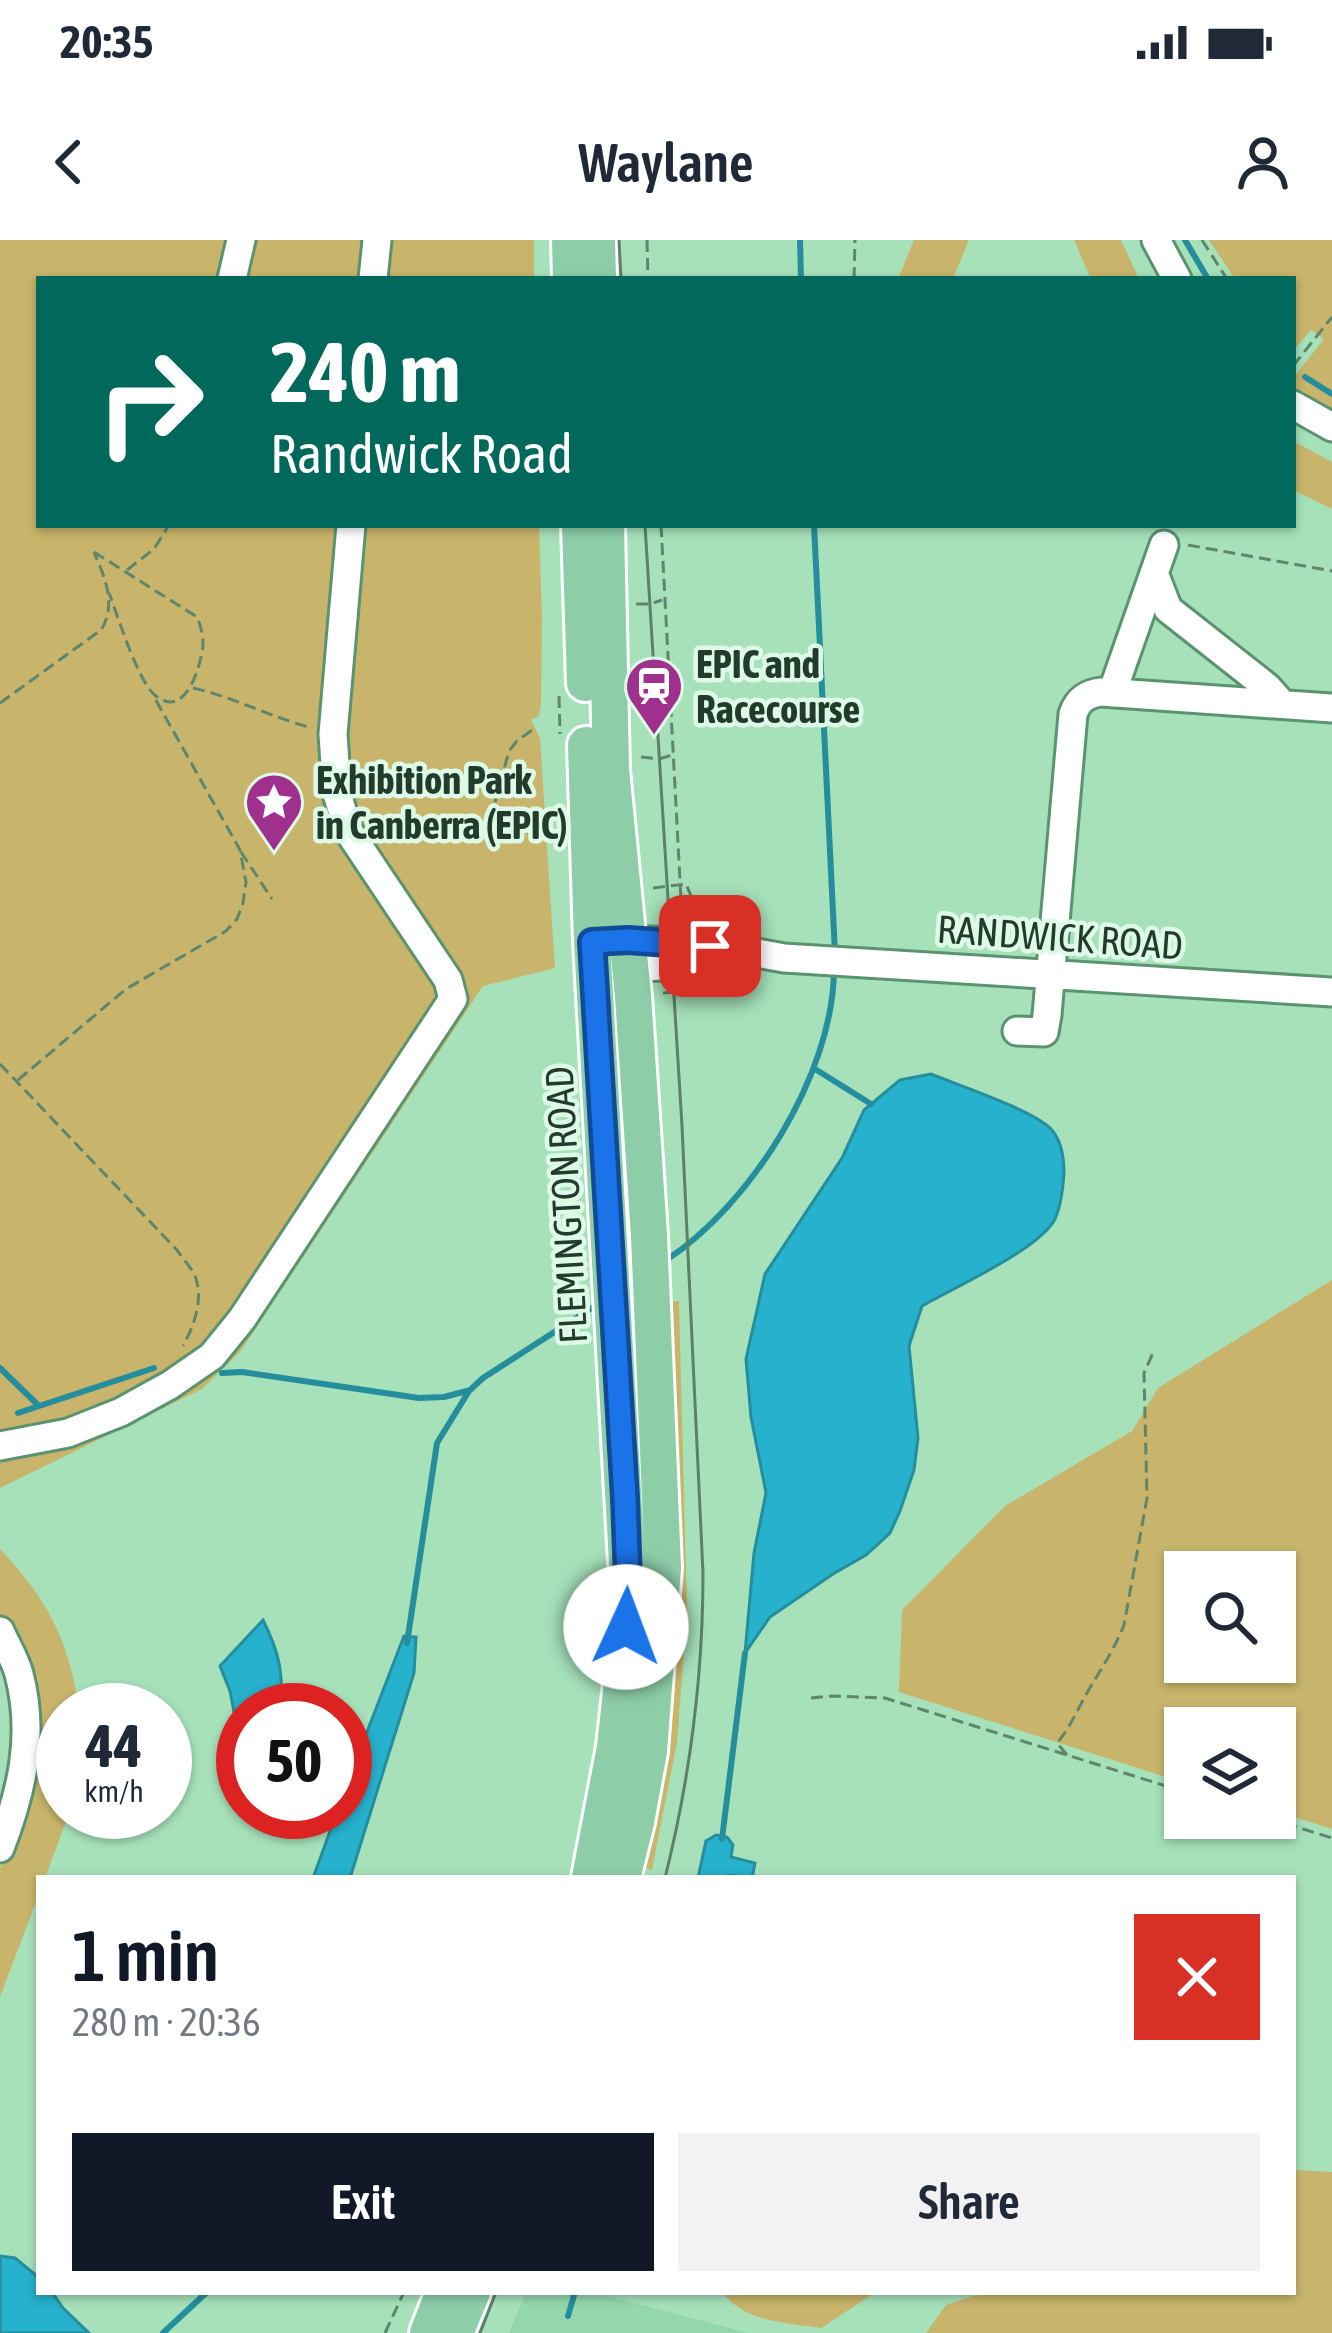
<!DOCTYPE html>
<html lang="en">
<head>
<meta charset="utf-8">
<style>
	:root { --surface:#fff; --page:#f2f2f3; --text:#1f2937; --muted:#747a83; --accent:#111827 }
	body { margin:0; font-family:"Asap Condensed",sans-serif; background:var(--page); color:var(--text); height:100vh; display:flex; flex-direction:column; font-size:45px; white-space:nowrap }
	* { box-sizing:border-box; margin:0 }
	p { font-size:39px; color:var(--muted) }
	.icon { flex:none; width:66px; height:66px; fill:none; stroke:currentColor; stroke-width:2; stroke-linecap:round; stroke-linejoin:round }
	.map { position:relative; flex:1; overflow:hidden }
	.details { position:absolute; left:36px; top:1635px; width:1260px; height:420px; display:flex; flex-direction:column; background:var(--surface); border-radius:0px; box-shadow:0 3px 9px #0004 }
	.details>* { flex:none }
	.hud { position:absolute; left:36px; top:36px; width:1260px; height:252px; border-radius:0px; box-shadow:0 3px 9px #0004; background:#00695c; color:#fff; overflow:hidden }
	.fabs { position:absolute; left:1164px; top:1311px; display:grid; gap:24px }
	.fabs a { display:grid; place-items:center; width:132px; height:132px; border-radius:0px; background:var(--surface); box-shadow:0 3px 9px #0004; font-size:60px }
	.speed { position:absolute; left:36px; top:1443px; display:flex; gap:24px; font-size:60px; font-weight:700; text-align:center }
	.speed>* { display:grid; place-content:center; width:156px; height:156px; border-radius:50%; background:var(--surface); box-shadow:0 3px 9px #0004; line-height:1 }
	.speed small { font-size:30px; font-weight:400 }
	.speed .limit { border:18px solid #d22; background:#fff; color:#111 }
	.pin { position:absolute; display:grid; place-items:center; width:102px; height:102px; color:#fff; margin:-51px; border-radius:24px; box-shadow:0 6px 18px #0006 }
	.me { position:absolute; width:132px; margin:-66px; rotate:2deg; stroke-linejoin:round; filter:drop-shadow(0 0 9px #0008) }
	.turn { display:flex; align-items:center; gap:42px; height:252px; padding:0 36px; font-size:54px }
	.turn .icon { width:156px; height:156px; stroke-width:2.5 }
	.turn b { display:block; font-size:84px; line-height:102px }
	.round { display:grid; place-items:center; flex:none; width:126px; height:126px; border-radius:0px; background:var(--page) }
	.summary { display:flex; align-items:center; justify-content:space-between; height:204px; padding:0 36px }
	h1 { font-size:72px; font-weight:600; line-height:90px; color:var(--accent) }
	.button { display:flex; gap:24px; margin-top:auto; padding:24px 36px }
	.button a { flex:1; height:138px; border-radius:0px; background:var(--accent); color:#fff; font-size:48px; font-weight:600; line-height:138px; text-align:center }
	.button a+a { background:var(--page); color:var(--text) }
	.status { display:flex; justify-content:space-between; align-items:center; height:84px; padding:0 60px; background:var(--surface); direction:ltr }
	.status svg { height:33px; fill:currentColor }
	header { display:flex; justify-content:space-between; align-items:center; height:156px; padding:0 36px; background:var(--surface); font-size:54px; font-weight:600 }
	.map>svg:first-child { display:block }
</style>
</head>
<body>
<div class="status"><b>20:35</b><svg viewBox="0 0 49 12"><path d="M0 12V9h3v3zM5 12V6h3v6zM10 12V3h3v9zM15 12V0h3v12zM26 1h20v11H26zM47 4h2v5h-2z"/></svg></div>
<header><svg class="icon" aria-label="back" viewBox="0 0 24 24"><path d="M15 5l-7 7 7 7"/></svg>Waylane<svg class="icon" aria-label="person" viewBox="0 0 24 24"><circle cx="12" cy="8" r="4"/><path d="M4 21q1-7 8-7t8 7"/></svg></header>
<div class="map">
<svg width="1332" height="2093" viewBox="0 0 1332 2093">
	<rect width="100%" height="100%" fill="#a6e1ba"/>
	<path fill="#94d7ac" d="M526 2052H592L748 2093H509Z"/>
	<path fill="#c8b56b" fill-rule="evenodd" d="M0 0H534V39H39V285H539L542 378 541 463 539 476 531 480 540 498 555 728 483 746 240 1112 202 1149 0 1248Z
		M914 0H969L953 39H898Z
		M1074 0H1121L1139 39H1091Z
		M1209 0H1332V181L1293 160V138L1324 99 1311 90 1295 109 1293 107V39H1235Z
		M1293 201 1332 222V269L1293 250Z
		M1332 1040V1589L1275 1571V1488H1185V1543L899 1452 902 1370 1005 1266 1132 1191 1158 1148ZM1185 1332H1275V1422H1185Z
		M679 1061 687 1373 677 1502 652 1630 642 1627C656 1555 670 1483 675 1410 683 1294 677 1177 671 1062Z
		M0 1309C47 1358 70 1402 79 1470H63V1572H69L68 1576 45 1638H39V1654L0 1757V1629L23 1570 3 1379 0 1375Z
		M1293 1930 1332 1932V2093H926L946 2065 985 2052H1293Z
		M723 2052H876L821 2088C789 2083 742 2082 723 2052Z"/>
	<path fill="#26b1cd" stroke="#258e9d" stroke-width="3" d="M931 834C960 846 1031 869 1051 889 1062 901 1064 918 1064 933 1063 948 1061 966 1055 979 1040 1009 953 1048 922 1066L909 1106 918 1198 914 1230 900 1271 890 1293 866 1315 833 1334 770 1377 745 1413 754 1313 766 1253 751 1177 746 1119 765 1034 842 918 864 870 900 840Z
		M263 1380C280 1414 283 1433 281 1470H243V1519L230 1451 220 1426Z
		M404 1396 416 1397 414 1433 350 1638H313L337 1572H345V1549Z
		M716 1595 727 1597 733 1605 731 1617 755 1623 752 1638 728 1635 726 1638H698L706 1601Z
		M0 2016 15 2018 37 2036 39 2052H52L63 2068 89 2093H0Z"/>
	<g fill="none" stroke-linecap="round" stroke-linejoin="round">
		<path stroke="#258e9d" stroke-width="6" d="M800 0 801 39
			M1185 0 1208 39
			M1305 137 1332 154
			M814 285 835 713
			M815 829 871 864
			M665 1021C751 965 832 836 834 732
			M0 1128 39 1166
			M222 1133 242 1132 419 1158 444 1157 467 1151
			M18 1173 154 1128
			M407 1403 437 1203 469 1151 483 1138 598 1064
			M722 1599 745 1413
			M568 2076 575 2052
			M163 2093 207 2052"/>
		<defs>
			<path id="minor" d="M1156 0 1177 39
				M232 39 241 0
				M373 39 377 0
				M1293 165 1332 187
				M1154 333 1168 369 1267 447 1282 464
				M1112 453 1164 305
				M608 701C666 698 727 707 784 718L1332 752
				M614 727 738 725
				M1017 791 1044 792 1047 775 1073 474C1078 460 1086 454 1101 452L1332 468
				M0 1206 68 1193 121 1172 170 1145 212 1116 242 1079 453 759 448 740 349 592 337 554 333 494 351 285
				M0 1391C6 1405 15 1419 19 1434 35 1495 22 1551 0 1608"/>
			<path id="major" d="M570 0 571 39
				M597 0 598 39
				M580 285 585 443
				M606 285 611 530 633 756 649 995 663 1328 649 1511 636 1582 622 1638
				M586 505 592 702 628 1340 623 1434 615 1507 590 1638
				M428 2093 444 2052
				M455 2093 472 2052"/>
		</defs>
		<use href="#minor" stroke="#5a946f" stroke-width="33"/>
		<use href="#major" stroke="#fff" stroke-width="42"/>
		<path stroke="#5e866c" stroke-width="3" stroke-dasharray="12 6" stroke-linecap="butt" d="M647 0 648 39
			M1202 0 1227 39
			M854 39 855 0
			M1293 126 1332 77
			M661 285 682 678
			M1188 305 1332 331
			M94 312 197 377C201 386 203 395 203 405 201 425 186 480 156 456 138 443 118 376 109 353
			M127 330 154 309 169 285
			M636 364H650L662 360
			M193 448C233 457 269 476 308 487
			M559 456 560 494
			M0 463 101 390C117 365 105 338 94 312
			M641 517 659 519 672 515
			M479 594 492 573 509 511 517 501 535 488
			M241 612 272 659
			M653 648 686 644 702 682
			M663 753 686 751 685 747
			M0 824 177 1010C182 1018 191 1027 195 1036 204 1059 194 1086 183 1106
			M18 840 126 749 226 691 237 679 243 663 246 642 240 610 153 455
			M811 1458 831 1456 885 1458 1185 1552
			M1067 1515 1057 1503C1068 1490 1074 1477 1082 1462 1096 1436 1113 1413 1124 1385L1147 1258 1144 1133 1153 1113
			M1268 1578 1332 1598
			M385 2093 404 2052"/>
		<use href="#minor" stroke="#fff" stroke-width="27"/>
		<use href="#major" stroke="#8dcea9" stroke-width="36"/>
		<path stroke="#5b8168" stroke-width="3" d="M619 0 621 39
			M645 285 682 886 703 1333C703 1436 690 1538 665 1638
			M480 2093 496 2052"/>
	</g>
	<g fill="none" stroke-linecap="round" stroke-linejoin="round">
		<defs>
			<path id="route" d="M626 1387 628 1340 625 1258 592 702 628 700 710 706"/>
		</defs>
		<use href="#route" stroke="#114b97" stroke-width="30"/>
		<use href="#route" stroke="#1a73e8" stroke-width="21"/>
	</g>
	<defs>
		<symbol id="station-pin" viewBox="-11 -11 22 30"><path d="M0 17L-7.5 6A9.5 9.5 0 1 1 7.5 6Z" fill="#a0308e" stroke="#ddfae6"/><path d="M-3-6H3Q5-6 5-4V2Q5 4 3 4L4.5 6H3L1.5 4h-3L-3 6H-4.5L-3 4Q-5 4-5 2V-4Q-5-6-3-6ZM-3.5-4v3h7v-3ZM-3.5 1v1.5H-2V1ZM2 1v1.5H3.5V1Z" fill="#fff"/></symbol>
		<symbol id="sight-pin" viewBox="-11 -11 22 30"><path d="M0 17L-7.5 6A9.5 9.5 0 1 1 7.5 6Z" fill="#a0308e" stroke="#ddfae6"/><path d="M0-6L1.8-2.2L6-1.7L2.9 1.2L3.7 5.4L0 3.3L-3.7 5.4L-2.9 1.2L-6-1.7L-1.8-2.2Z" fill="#fff"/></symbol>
	</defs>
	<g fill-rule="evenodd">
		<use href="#station-pin" x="621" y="413" width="66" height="90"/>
		<use href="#sight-pin" x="241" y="529" width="66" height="90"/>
	</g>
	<g text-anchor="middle" stroke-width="9" stroke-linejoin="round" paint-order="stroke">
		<g font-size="39" font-weight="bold" fill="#233b2c" stroke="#ddfae6" text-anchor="start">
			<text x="696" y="438">EPIC and<tspan x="696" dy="45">Racecourse</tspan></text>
			<text x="316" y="554">Exhibition Park<tspan x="316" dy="45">in Canberra (EPIC)</tspan></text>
		</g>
		<g font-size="39" fill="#233b2c" stroke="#ddfae6">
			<text transform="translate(1060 697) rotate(4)" y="14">RANDWICK ROAD</text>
			<text transform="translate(566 965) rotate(-93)" y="14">FLEMINGTON ROAD</text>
		</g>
	</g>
</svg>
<div class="fabs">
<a><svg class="icon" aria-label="search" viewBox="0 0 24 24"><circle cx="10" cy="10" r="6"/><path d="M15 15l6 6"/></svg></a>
<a><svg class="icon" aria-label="layers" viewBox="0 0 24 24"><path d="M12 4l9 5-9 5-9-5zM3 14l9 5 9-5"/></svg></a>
</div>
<div class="speed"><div>44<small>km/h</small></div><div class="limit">50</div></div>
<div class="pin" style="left:710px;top:706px;background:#d93025"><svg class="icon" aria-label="arrive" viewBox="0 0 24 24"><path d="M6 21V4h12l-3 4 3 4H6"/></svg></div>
<svg class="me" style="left:626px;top:1387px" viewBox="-20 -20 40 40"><circle r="19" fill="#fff"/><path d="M0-13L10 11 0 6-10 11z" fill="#1a73e8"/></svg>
<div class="hud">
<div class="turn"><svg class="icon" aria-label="right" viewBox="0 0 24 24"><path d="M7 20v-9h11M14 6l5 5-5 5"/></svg><div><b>240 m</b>Randwick Road</div></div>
</div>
<section class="details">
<div class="summary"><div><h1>1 min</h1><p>280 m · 20:36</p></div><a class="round" style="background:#d93025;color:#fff"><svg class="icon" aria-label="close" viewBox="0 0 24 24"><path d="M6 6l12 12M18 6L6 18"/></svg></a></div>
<div class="button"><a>Exit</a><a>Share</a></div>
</section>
</div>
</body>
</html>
